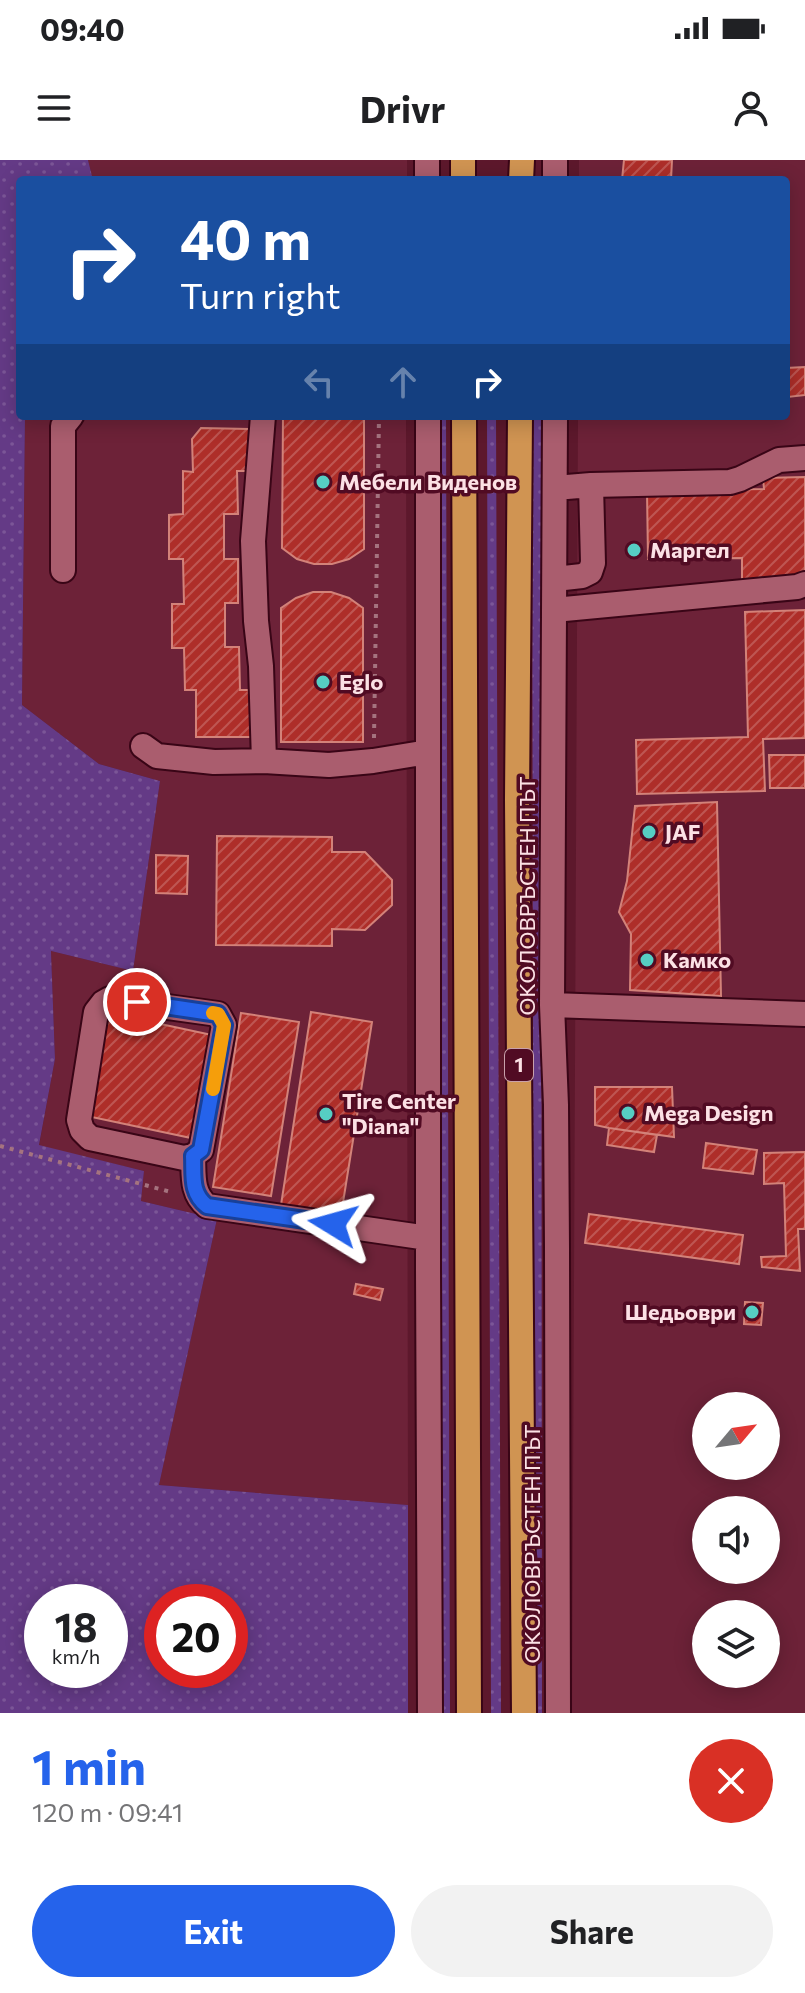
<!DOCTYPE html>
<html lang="en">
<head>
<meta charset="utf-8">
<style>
	:root { --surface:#fff; --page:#f2f2f2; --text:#202124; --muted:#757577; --accent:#2563eb }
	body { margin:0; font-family:Commissioner,sans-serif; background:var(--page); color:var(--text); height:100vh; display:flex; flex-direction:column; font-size:30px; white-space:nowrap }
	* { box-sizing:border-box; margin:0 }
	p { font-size:26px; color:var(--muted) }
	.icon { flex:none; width:44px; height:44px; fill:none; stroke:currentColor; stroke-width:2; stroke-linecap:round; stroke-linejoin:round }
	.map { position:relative; height:1553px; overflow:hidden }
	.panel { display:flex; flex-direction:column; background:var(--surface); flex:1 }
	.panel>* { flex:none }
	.top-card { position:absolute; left:16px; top:16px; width:774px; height:244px; border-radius:8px; box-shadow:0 4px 20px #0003; background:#1a4fa0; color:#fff; overflow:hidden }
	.needle { width:52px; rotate:61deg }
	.buttons { position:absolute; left:692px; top:1232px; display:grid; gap:16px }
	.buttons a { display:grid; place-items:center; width:88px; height:88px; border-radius:50%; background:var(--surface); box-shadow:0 4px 20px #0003; font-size:40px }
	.speed { position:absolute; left:24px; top:1424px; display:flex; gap:16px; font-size:40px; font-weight:700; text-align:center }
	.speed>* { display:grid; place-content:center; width:104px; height:104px; border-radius:50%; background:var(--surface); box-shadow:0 4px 20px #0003; line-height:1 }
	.speed small { font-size:20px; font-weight:400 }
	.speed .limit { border:12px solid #d22; background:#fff; color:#111 }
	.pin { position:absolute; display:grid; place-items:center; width:68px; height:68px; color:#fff; margin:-34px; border:4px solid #fff; border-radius:50%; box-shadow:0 2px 8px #0007 }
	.me { position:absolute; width:88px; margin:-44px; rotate:278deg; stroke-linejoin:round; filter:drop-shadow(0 0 6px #0008) }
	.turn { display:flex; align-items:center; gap:28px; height:168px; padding:0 32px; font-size:36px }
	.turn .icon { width:104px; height:104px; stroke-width:2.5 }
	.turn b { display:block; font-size:56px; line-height:68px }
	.lanes { display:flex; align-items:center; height:76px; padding:0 32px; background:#0003; justify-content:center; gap:40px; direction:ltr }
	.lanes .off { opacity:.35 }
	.round { display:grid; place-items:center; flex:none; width:84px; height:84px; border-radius:42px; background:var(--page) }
	.overview { display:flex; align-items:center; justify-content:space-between; height:136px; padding:0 32px }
	h1 { font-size:48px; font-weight:700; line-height:60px; color:var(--accent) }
	.button { display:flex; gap:16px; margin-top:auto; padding:16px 32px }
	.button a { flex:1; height:92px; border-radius:48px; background:var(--accent); color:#fff; font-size:32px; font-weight:700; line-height:92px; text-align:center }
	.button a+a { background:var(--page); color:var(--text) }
	.status { display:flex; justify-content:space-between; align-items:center; height:56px; padding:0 40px; background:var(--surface); direction:ltr }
	.status svg { height:22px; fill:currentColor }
	header { display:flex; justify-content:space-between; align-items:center; height:104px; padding:0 32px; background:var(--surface); font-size:36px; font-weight:700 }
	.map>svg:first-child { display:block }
</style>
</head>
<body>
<div class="status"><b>09:40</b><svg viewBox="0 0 49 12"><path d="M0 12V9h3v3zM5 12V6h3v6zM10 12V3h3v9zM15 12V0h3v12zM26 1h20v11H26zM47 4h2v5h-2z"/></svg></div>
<header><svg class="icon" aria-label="menu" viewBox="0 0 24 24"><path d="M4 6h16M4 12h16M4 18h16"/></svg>Drivr<svg class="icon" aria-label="person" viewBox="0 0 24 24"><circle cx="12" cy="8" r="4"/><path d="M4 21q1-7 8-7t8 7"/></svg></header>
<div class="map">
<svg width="805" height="1553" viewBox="0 0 805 1553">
	<defs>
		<pattern id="grass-dots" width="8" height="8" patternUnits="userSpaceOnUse" patternTransform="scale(2)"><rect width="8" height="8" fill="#643a86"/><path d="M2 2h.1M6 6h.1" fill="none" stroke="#7b5697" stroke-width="1.8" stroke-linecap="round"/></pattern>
		<pattern id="building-hatch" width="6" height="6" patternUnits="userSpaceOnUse" patternTransform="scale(2)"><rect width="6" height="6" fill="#ae2e29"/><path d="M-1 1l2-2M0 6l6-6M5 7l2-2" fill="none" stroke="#be5652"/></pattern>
	</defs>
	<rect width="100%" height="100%" fill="#5d182c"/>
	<path fill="#6d2238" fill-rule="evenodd" d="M88 0H407V20H93Z
		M579 0H805V1553H572L578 256H786V20H579ZM706 1246H766V1306H706ZM706 1350H766V1410H706ZM706 1454H766V1514H706Z
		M25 256H406L408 1345 159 1325 217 1059 141 1041 144 1011 39 986 55 899 51 791 133 811 160 621 99 604 22 545Z"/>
	<path fill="url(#grass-dots)" fill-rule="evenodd" d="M0 0H88L93 20H20V256H25L22 545 99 604 160 621 133 811 51 791 55 899 39 985 144 1011 141 1041 217 1059 159 1325 408 1345V1553H0ZM42 1442H110V1510H42ZM162 1442H230V1510H162Z
		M436 256H446L450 1553H438Z
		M487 256H496L501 1553H491Z
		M532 256H541L542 1553H534Z"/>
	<path fill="url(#building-hatch)" stroke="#d38279" stroke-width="2" d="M624 0H672L671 20H622Z
		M805 207V235L788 237 786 208Z
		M283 256H364V389L349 399 332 404H314L297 399 282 388Z
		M201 268 249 269 250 311H237L238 354H224V399H238V443H225V487H239L240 530H253L254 577H196V530H185L184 488H172V444H184L183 399H169V355L183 354V311L193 312 192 279Z
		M805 317V419L742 420V398L648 399 647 331 764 329 763 318Z
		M313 432H331L349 438 363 448V582H281V448L296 438Z
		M805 450V578L763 579 765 631 637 634 636 580 748 577 745 452Z
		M769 595H805V628H770Z
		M717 642 721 836 630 830 631 774 619 752 627 721 635 646Z
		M217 676 332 677V692H365L392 720V745L365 770 332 769V786L216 785Z
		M156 695 188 696 187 734 156 733Z
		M311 852 372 862 341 1055 281 1045Z
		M109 853 212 875 191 978 87 956Z
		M241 853 299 862 271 1036 213 1027Z
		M595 927H672L674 977 609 968 595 965Z
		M609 968 657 975 654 992 607 985Z
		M706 983 757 990 753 1014 703 1008Z
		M805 992V1069H798L800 1111 762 1107 761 1097 786 1096 784 1023 764 1024V993Z
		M589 1054 743 1075 739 1104 585 1083Z
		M356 1124 383 1129 380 1140 354 1134Z
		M745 1142 763 1143 761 1165 744 1164Z"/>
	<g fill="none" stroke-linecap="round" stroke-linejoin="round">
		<defs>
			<path id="minor" d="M427 0V20
				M555 20V0
				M263 256 253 381 256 461 261 506 264 601
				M428 256V1109L430 1553
				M555 256 552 845 556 945 557 1088 558 1553
				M555 328 591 325 730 322 740 319 779 300 805 298
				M63 410V266L71 256
				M555 419 582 416 590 412 593 403 591 325
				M554 450 797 427 805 424
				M143 586 157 596 214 602 264 601 329 605 373 601 428 592
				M110 839 218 854 224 865 201 990 193 996 184 998 90 978 82 970 79 960 96 852 103 843Z
				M552 845 805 854
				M193 996C194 1015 191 1033 207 1046L428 1078"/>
			<path id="highway" d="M463 0V20
				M521 20 522 0
				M464 256 469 1553
				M520 256 517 640 524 1553"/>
		</defs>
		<use href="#minor" stroke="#390516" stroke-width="28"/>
		<use href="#highway" stroke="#390516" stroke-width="28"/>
		<path stroke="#a5737f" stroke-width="4" stroke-dasharray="4 6" stroke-linecap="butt" d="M374 578 379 256
			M0 986 171 1032"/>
		<use href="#minor" stroke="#aa5d6e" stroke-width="24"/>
		<use href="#highway" stroke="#d09452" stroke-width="24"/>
	</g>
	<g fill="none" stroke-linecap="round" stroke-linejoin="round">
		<defs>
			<path id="route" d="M137 842 218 854 224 865 201 990 193 996C194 1015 190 1033 207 1046L333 1064"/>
		</defs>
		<use href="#route" stroke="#184099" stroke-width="20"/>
		<use href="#route" stroke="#2563eb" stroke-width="14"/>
		<path stroke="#f59e0b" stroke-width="14" d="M213 929 224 865 218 854 213 853"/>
	</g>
	<g fill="#56cec3" stroke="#510b23" stroke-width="3">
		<circle cx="323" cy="322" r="8"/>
		<circle cx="634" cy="390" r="8"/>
		<circle cx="323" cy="522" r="8"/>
		<circle cx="649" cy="672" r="8"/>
		<circle cx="647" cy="800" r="8"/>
		<circle cx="628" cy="953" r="8"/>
		<circle cx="326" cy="954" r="8"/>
		<circle cx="752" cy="1152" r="8"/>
	</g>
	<g text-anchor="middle" stroke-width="7" stroke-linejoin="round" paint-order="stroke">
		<rect fill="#510b23" stroke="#c9a1ab" stroke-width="2" x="505" y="889" width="28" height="32" rx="6"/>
		<g font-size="20" font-weight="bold" fill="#fce1e5">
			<text x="519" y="912">1</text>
		</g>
		<g font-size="22" font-weight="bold" fill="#fce1e5" stroke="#510b23" text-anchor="start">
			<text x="339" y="330">Мебели Виденов</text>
			<text x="650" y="398">Маргел</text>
			<text x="339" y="530">Eglo</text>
			<text x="665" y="680">JAF</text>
			<text x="663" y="808">Камко</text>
			<text x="342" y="949">Tire Center<tspan x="342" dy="25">"Diana"</tspan></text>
			<text x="644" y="961">Mega Design</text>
			<text x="736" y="1160" text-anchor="end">Шедьоври</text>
		</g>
		<g font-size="22" fill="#fce1e5" stroke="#510b23">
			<text transform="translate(527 736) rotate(-90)" y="8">ОКОЛОВРЪСТЕН ПЪТ</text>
			<text transform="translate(532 1384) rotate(-90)" y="8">ОКОЛОВРЪСТЕН ПЪТ</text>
		</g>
	</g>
</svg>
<div class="buttons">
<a><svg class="needle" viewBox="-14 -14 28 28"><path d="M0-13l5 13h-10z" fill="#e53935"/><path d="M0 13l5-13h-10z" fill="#757577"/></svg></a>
<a><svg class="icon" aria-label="sound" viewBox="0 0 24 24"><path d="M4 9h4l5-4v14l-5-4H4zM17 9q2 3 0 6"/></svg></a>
<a><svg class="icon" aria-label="layers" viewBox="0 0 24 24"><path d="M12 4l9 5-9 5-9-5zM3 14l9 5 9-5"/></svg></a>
</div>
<div class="speed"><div>18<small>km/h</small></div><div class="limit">20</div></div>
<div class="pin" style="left:137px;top:842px;background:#d93025"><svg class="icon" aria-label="arrive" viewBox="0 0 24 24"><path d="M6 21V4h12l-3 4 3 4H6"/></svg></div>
<svg class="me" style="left:333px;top:1064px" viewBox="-20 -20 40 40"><path d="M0-17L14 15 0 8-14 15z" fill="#2563eb" stroke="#fff" stroke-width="4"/></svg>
<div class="top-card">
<div class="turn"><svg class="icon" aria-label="right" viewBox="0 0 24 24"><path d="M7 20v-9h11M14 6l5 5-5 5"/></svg><div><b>40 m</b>Turn right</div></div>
<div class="lanes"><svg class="icon off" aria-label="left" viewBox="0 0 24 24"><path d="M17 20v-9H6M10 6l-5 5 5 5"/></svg><svg class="icon off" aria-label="ahead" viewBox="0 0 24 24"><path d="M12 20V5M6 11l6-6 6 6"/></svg><svg class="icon" aria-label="right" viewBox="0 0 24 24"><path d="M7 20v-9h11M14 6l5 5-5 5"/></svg></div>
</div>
</div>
<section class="panel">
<div class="overview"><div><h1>1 min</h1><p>120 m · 09:41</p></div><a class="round" style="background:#d93025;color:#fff"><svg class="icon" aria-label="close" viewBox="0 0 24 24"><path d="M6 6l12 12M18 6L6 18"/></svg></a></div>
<div class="button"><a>Exit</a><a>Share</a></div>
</section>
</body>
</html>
